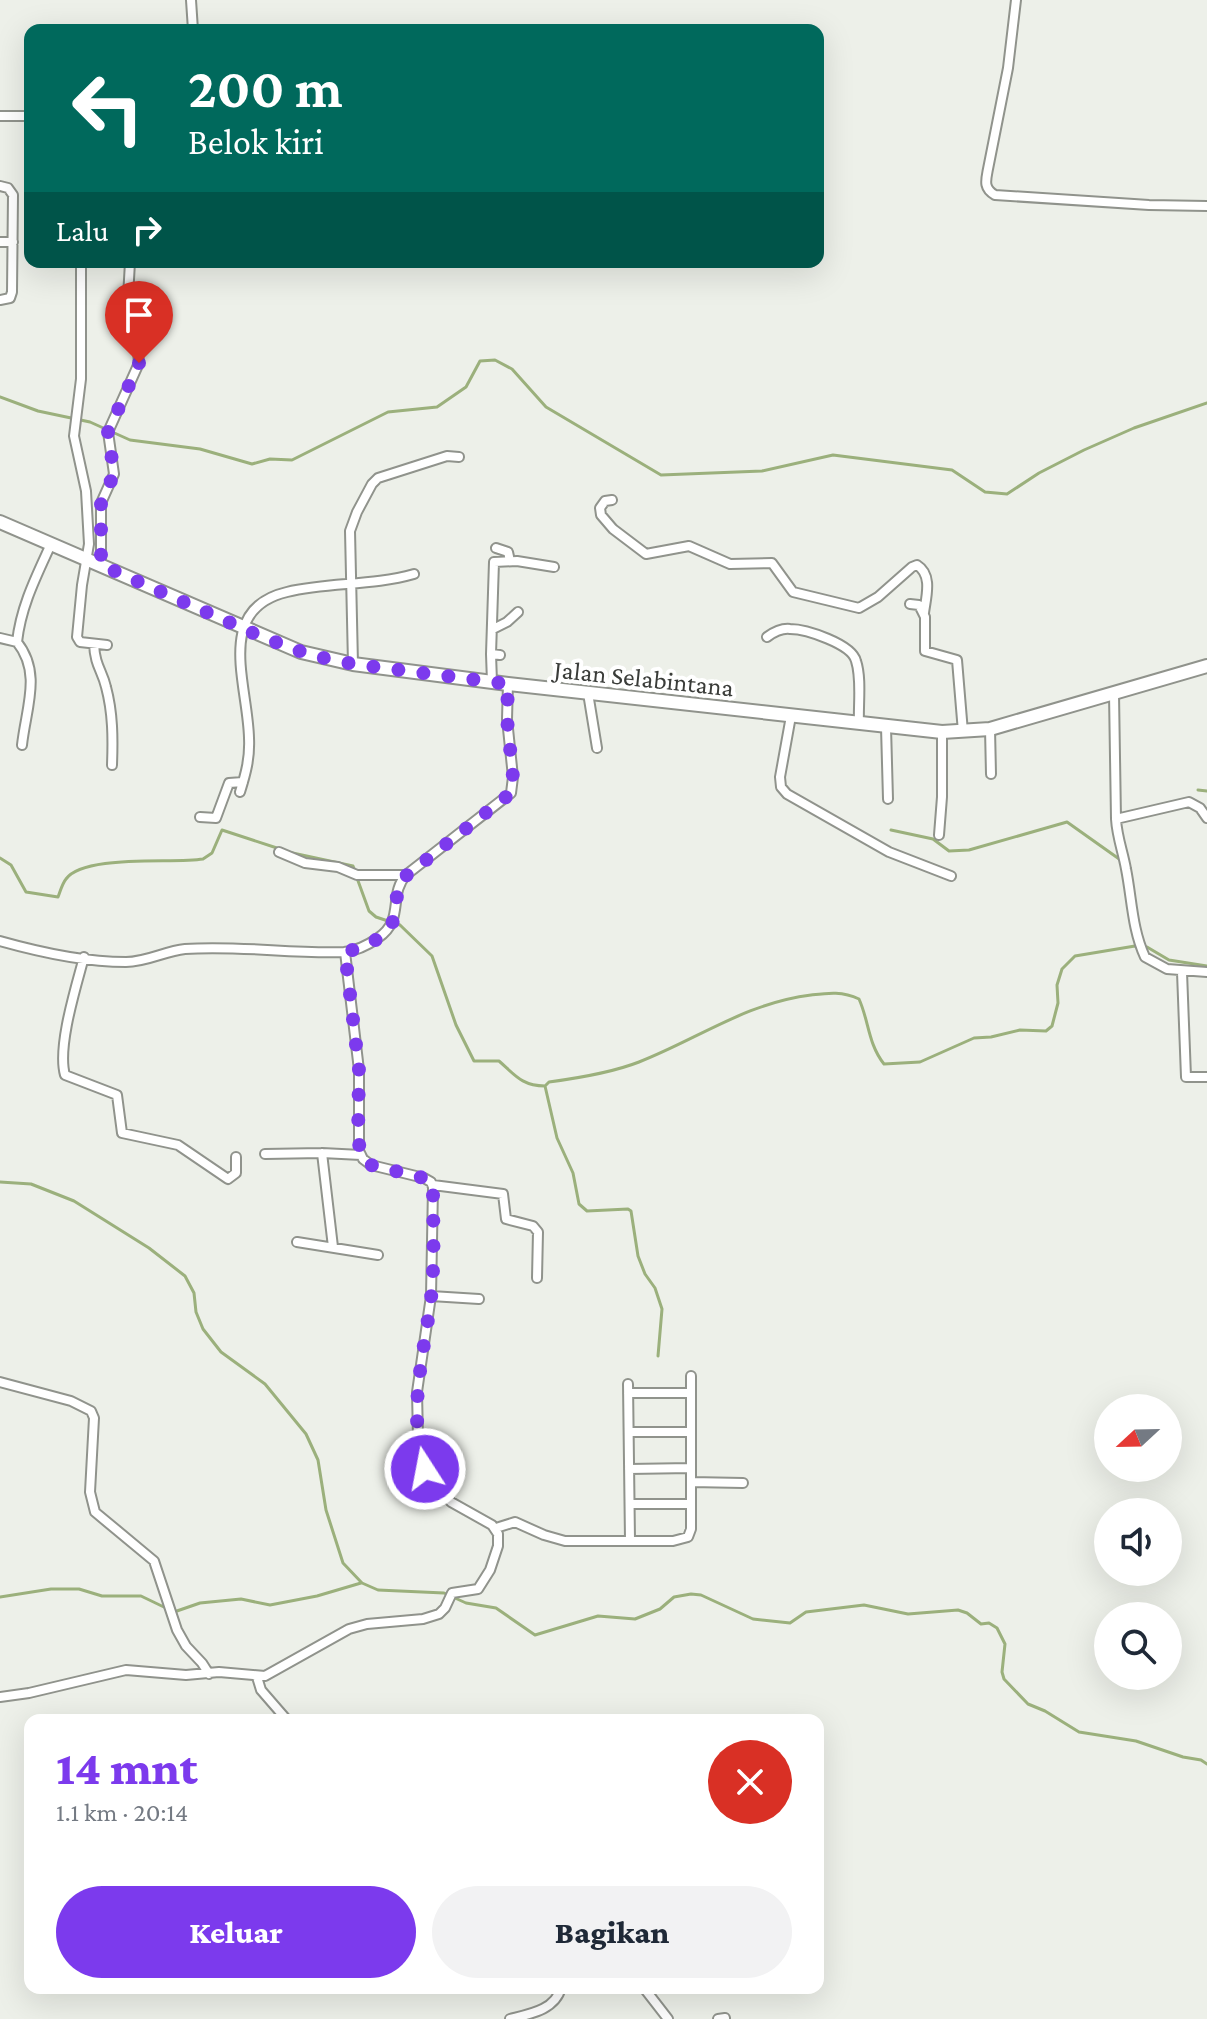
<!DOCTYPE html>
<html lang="id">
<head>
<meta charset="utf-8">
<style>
	:root { --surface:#fff; --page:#f2f2f3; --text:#1f2937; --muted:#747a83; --accent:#7c3aed }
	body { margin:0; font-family:"Crimson Pro",serif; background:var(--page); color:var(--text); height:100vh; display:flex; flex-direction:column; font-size:30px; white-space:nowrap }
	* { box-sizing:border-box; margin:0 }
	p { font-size:26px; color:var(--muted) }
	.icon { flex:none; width:44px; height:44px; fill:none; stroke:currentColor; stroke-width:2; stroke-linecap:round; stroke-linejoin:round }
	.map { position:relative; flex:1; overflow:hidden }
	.sheet { position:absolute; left:24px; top:1714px; width:800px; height:280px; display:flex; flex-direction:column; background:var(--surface); border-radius:16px; box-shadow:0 8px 32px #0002 }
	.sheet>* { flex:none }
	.banner { position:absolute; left:24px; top:24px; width:800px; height:244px; border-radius:16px; box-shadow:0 8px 32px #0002; background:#00695c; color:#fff; overflow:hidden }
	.needle { width:52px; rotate:248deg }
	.buttons { position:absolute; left:1094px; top:1394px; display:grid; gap:16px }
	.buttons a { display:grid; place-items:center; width:88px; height:88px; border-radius:50%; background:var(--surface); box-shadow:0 8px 32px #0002; font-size:40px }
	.pin { position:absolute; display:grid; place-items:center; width:68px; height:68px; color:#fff; margin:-82px -34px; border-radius:50% 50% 50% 0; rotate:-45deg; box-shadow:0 0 8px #0007 }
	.pin .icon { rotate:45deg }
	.me { position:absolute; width:88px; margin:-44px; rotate:349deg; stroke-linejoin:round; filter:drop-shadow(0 0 6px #0008) }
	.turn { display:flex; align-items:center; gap:28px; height:168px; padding:0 32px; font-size:36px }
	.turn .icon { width:104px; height:104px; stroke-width:2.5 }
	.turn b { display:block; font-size:56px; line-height:68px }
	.then { display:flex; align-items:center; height:76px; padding:0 32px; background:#0003; gap:16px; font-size:30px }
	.round { display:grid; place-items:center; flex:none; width:84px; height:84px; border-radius:42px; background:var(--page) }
	.overview { display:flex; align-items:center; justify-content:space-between; height:136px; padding:0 32px }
	h1 { font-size:48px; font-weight:800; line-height:60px; color:var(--accent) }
	.cta { display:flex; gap:16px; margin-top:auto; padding:16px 32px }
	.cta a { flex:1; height:92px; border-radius:48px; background:var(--accent); color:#fff; font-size:32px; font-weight:800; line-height:92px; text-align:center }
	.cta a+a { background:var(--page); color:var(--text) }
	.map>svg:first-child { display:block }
</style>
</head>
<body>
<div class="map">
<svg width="1207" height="2019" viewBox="0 0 1207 2019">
	<rect width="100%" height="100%" fill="#edf0e9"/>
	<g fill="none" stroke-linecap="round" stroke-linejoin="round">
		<path stroke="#9bb07c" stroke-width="3" d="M0 397 38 411 90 422 130 440 200 449 252 464 270 459 292 460 388 412 437 407 466 387 480 361 495 360 512 369 546 407 661 475 762 471 833 455 952 470 985 492 1007 494 1039 473 1084 450 1134 428 1207 403
			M1198 790 1207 791
			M891 830 933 839 949 851 969 850 1067 822 1122 861
			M288 852 353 866 355 871
			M0 858 11 865 26 892 58 897C60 892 62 884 66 879 84 854 173 864 203 859L212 853 222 830 280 849
			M357 878 369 911 376 917 400 925 432 956 456 1025 474 1061H499C515 1075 522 1086 545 1086
			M545 1086 549 1082C579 1078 611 1073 639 1062 698 1039 746 1003 811 995 828 993 842 991 859 999 869 1021 868 1044 884 1064L920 1062 974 1038 991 1037 1020 1030 1046 1031 1052 1026 1058 1003 1057 985 1062 969 1075 956 1135 946 1147 947 1169 960 1207 966
			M545 1086 557 1138 573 1173 579 1204 587 1211 628 1209 631 1211 638 1256 645 1274 655 1288 662 1309 658 1356
			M0 1182 31 1184 74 1201 149 1248 185 1276 194 1293 196 1312 203 1329 221 1352 265 1384 306 1434 318 1460 326 1510 343 1563 362 1583 378 1590 444 1593 466 1603 496 1608 535 1635 598 1616 635 1619 660 1609 674 1597 691 1594 701 1595 753 1619 790 1623 806 1612 864 1605 908 1614 958 1610 967 1613 981 1624 989 1623 997 1628 1005 1644 1002 1672 1004 1679 1028 1704 1045 1711 1079 1732 1136 1741 1183 1757 1201 1760 1207 1764
			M0 1597 51 1589H79L102 1596H141L168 1609
			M174 1612 200 1603 241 1599 270 1605 317 1596 361 1583"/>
		<defs>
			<path id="street" d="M191 0 193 30
				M1016 0 1008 68 988 169C986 180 983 188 995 195L1149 205 1207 206
				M0 116H30
				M0 186 8 188 13 195 12 292 10 298 0 300
				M0 242H13
				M81 262V379L74 436 86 491 89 544 82 585 77 637 80 642 107 645
				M612 500 605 501 600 508 601 515 613 529 646 554 689 546 730 564 772 563 793 592 859 608 878 597 912 567 917 565C933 575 926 597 924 613
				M496 548 508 552 510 561
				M101 565V503L114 474 108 432 139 363 138 352 127 315 130 262
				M910 604 919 605 925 617V651L957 660 963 732
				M493 629 507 622 518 612
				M767 637C774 632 781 628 790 629 806 629 852 644 856 661 862 679 858 705 859 724
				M0 638 17 642
				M94 644C95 666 102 670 106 687 113 713 113 739 112 765
				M491 654 494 562 517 561 554 567
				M353 664 350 531 357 512 372 484 378 478 447 456 459 457
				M492 682 491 654 500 655
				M588 693 597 748
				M1114 694 1116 819 1189 802 1200 808 1207 818
				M791 716 780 777 781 787 787 794 889 852 951 876
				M886 727 888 799
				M990 729 991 774
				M22 745C26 708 42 673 17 642 21 606 36 577 51 544
				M240 792C246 773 250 758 249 738 248 685 214 609 287 592 329 582 372 586 414 574
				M200 817 216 818 229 783 243 782
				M1116 819C1117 837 1123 852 1126 869 1132 899 1132 929 1145 957L1167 969 1207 972
				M939 835 942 797V732
				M279 852 305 863 338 867 357 875H406
				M0 941C39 952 85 962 126 962 147 962 165 951 185 949 238 945 292 954 344 952 355 951 368 945 378 938 405 920 388 895 406 875L511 793 513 777 507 719 508 684
				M84 957C76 987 57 1047 65 1075L117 1095 122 1133 178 1145 228 1179 236 1173V1157
				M1182 972 1186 1077H1207
				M322 1153 333 1247
				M265 1154 322 1153 361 1155
				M433 1185 503 1194 506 1219 533 1226 538 1232 537 1278
				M297 1242 378 1255
				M431 1296 479 1299
				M0 1382 71 1401 91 1411 94 1418 90 1492 95 1512 154 1561 177 1630 186 1646 202 1663 209 1674
				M628 1384 630 1540
				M628 1393H691
				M629 1432H690
				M629 1469 691 1468
				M691 1482 743 1483
				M630 1504H690
				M496 1528 515 1522 544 1535 565 1541H673L688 1537 691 1529V1376
				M257 1677 261 1690 287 1720
				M0 1697 29 1693 126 1670 186 1675 219 1672 265 1676 349 1629 367 1624 423 1619 439 1614 445 1608 452 1593 478 1589 490 1570 498 1546V1534L492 1525 451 1502 434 1484 425 1469 418 1437 417 1392 431 1296 433 1187 431 1182 424 1178 371 1165 363 1159 359 1151V1070L345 952
				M644 1988 668 2019
				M510 2019C530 2014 555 2010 561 1988
				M718 2019 725 2018"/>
			<path id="secondary" d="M0 522 301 652 353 664 508 684 942 732 990 729 1207 666"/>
		</defs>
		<use href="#street" stroke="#90938c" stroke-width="12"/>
		<use href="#secondary" stroke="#90938c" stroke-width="16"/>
		<use href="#street" stroke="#fff" stroke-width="8"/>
		<use href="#secondary" stroke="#fff" stroke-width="12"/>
	</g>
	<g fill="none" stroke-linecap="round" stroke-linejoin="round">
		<path stroke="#7c3aed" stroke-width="14" stroke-dasharray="0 25.2" d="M139 363 108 432 114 474 101 503V565L262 637 310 655 353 664 508 684 507 719 513 777 511 793 402 879C396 889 397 899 396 910 393 936 368 946 345 952L359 1070 358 1138 361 1155 371 1165 424 1178 431 1182 433 1187C433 1224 435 1262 431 1298 424 1355 407 1412 425 1469"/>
	</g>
	<g text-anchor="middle" stroke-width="8" stroke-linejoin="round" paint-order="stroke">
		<g font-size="26" fill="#3a3c39" stroke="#fff">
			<text transform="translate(644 678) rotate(6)" y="9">Jalan Selabintana</text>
		</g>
	</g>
</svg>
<div class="buttons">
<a><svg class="needle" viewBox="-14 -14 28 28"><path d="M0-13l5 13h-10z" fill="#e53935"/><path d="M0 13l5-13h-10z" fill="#747a83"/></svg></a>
<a><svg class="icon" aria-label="sound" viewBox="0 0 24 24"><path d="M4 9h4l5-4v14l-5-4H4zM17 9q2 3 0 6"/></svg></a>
<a><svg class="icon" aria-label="search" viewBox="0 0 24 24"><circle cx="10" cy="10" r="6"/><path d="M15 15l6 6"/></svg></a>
</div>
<div class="pin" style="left:139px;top:363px;background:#d93025"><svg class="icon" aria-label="arrive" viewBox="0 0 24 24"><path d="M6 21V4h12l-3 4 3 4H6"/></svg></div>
<svg class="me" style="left:425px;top:1469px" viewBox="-20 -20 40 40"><circle r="17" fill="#7c3aed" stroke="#fff" stroke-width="3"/><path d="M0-11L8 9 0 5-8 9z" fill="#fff"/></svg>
<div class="banner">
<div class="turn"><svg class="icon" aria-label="left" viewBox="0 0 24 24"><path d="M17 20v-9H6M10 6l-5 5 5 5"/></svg><div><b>200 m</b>Belok kiri</div></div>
<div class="then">Lalu<svg class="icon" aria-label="right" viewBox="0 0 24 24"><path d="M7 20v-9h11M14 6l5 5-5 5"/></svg></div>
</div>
<section class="sheet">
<div class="overview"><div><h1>14 mnt</h1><p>1.1 km · 20:14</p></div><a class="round" style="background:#d93025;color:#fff"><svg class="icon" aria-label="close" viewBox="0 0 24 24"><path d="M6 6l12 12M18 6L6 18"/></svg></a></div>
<div class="cta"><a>Keluar</a><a>Bagikan</a></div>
</section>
</div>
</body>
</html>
